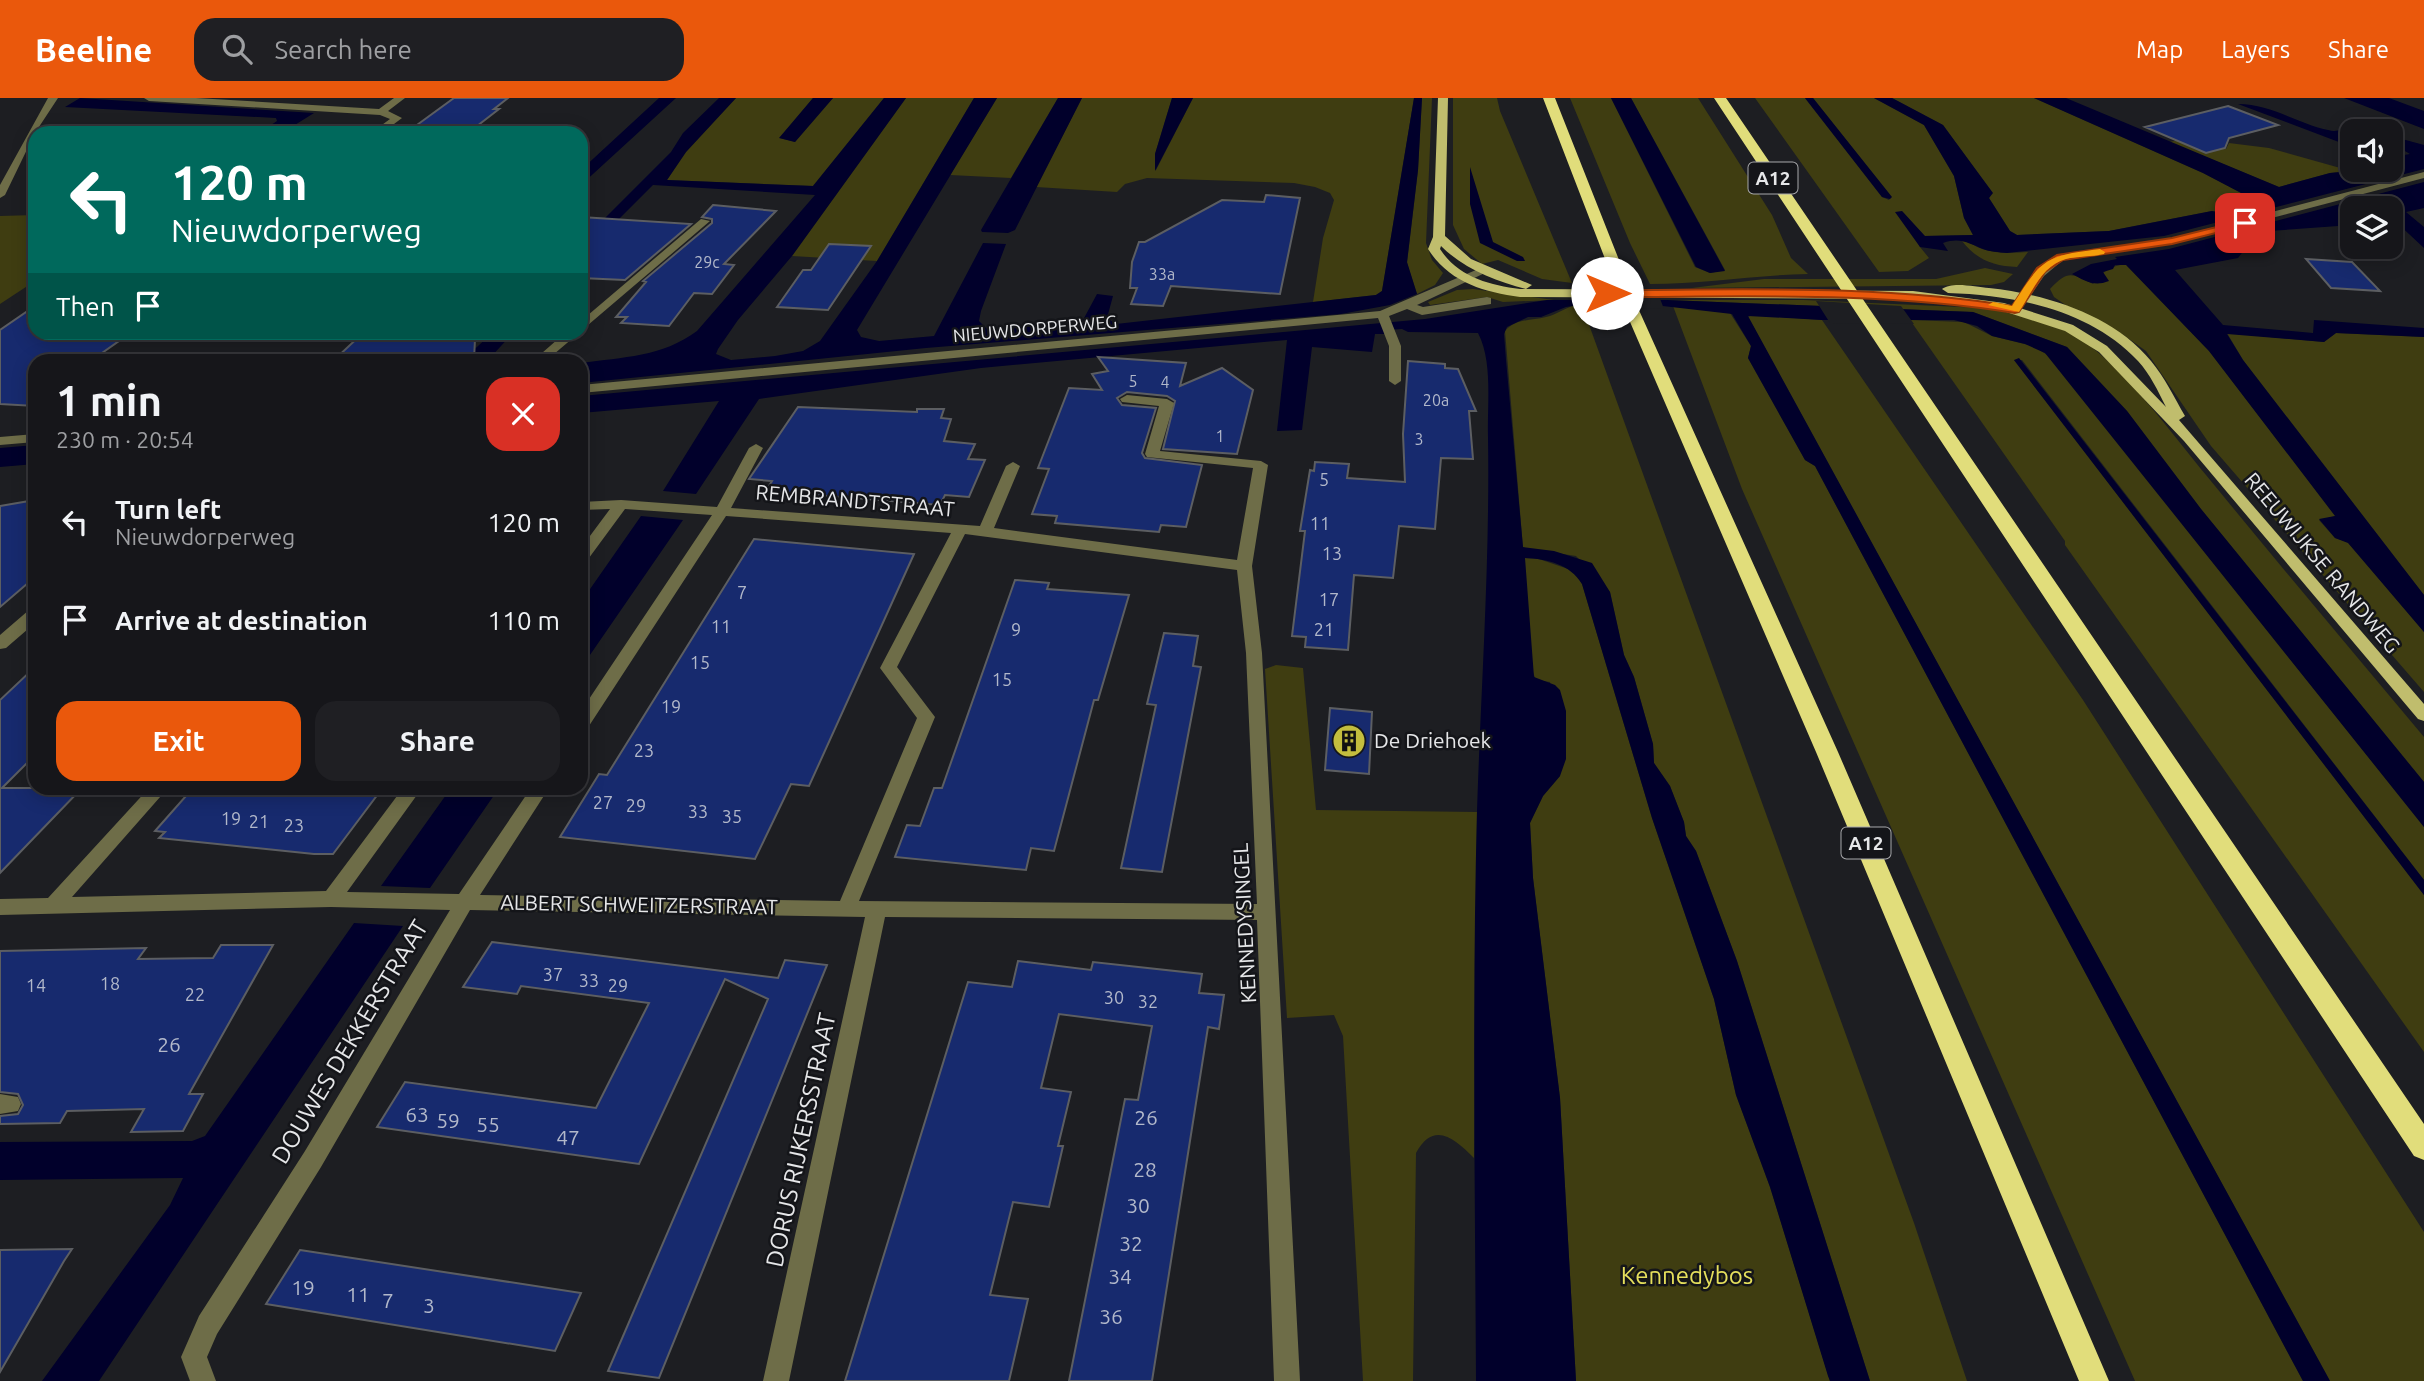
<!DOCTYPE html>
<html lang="en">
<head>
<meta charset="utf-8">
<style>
	:root { --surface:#16161a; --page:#1f1f23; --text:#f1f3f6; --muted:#9e9fa2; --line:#353539; --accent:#ea580c }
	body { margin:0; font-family:Ubuntu,sans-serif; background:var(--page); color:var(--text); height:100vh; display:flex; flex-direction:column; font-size:26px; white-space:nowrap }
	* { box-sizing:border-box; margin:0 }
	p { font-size:23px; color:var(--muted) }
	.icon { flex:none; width:38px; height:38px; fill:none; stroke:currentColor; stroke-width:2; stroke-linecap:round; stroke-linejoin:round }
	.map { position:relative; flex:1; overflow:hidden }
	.sheet { position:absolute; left:28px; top:256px; width:560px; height:441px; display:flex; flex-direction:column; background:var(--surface); border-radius:21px; box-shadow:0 4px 18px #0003,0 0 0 2px var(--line) }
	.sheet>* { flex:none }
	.hud { position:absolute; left:28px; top:28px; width:560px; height:214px; border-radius:21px; box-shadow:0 4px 18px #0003,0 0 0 2px var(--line); background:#00695c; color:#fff; overflow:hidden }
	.tools { position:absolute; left:2340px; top:21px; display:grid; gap:14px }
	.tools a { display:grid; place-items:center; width:63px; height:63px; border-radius:14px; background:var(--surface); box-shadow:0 4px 18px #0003,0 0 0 2px var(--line); font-size:35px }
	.pin { position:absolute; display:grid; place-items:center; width:60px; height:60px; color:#fff; margin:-30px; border-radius:14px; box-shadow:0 4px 10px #0006 }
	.me { position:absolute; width:77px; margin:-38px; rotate:90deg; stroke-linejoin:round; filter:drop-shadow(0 0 5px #0008) }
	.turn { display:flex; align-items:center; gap:24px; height:147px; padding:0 28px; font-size:32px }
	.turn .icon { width:91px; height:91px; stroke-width:2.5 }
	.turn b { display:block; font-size:49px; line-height:60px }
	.then { display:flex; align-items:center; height:66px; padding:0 28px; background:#0003; gap:14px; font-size:26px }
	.round { display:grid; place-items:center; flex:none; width:74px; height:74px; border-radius:21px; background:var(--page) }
	.summary { display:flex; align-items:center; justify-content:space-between; height:119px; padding:0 28px }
	h1 { font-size:42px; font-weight:700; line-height:52px }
	.cta { display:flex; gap:14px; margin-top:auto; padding:14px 28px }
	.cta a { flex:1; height:80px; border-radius:21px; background:var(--accent); color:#fff; font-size:28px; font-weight:700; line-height:80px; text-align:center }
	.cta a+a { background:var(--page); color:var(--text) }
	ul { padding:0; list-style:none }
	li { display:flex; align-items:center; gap:21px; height:98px; padding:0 28px }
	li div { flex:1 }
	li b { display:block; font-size:26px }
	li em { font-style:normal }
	header { display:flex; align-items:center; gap:42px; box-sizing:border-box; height:98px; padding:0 35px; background:var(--accent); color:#fff }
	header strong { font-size:33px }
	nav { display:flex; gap:38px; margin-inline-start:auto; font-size:24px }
	.search { width:490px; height:63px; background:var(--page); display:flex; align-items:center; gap:18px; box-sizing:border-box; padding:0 24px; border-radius:21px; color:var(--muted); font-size:26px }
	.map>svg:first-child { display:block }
</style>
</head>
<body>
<header>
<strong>Beeline</strong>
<div class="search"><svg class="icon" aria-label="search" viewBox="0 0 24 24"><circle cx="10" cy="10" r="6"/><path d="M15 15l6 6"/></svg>Search here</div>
<nav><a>Map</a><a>Layers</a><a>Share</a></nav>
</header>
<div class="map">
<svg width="2424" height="1283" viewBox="0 0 2424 1283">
	<rect width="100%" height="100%" fill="#1d1e22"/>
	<path fill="#3f3d11" d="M736 0H813L780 40 795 44 833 0H884L813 88 667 82 686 54Z
		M906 0H974L877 163 792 158Z
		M997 0H1058L1011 80 950 77Z
		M1082 0H1172L1155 56 1156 72 1193 0H1414L1382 193 1376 197 1313 204 1323 140 1334 102 1330 95 1315 89 1294 85 1147 80 1125 86 1117 94 1036 89Z
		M1422 0H1432L1426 145 1432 162 1443 175 1435 187 1417 196 1407 165 1418 72Z
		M1453 0H1497L1500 13 1572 185 1542 181 1498 162 1482 166 1464 151 1453 127Z
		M1570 0H1611L1695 169 1710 175 1725 172 1631 0H1698L1772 117 1791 160 1808 176C1755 177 1703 186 1650 186L1630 145Z
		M1755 0H1805L1882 99 1889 102 1891 99 1813 0H1874L1924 27 1954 78 1964 120 1973 137 1924 138 1902 113 1920 149 1929 160 1908 173 1879 174Z
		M1892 0H2034L2203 75 2242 95 2225 107 2235 113 2226 116 2212 113 2109 133 2017 137 2010 133 1989 100 1992 95 1943 27Z
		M2185 41 2208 50 2226 51 2229 45 2269 50 2351 73 2330 75 2279 89 2169 44Z
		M35 117V183L0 206V118Z
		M1962 143C1971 144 1974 148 1982 151 1997 156 2013 155 2028 154L2017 169C1993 168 1977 162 1962 143Z
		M2126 166 2209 253 2336 418 2319 422 2335 440 2348 444 2424 534V594L2211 348 2146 253 2122 236 2067 208 2054 199 2050 191C2068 172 2071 175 2093 186 2102 174 2110 168 2126 166Z
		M1985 170 2013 176 2004 184 1991 187 1692 190 1764 181H1936Z
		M1473 191 1554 202 1503 204 1487 199 1430 207 1428 204 1457 192Z
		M1667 202H1804L1984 210C2017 216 2051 223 2080 241 2123 268 2173 337 2206 377 2278 465 2351 552 2424 639V684L2201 411 2127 313 2067 249 1973 214Z
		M1577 207 1583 210 1914 1125 1967 1283H1870L1737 863 1696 753 1686 738 1684 724 1670 688 1654 665 1653 646 1634 579 1624 557 1610 494 1576 458 1523 450 1505 233C1516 220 1531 223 1546 219 1557 217 1565 209 1577 207Z
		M1673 208 1730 215 1751 248 1748 260 1805 362 1815 368 2303 1283H2135L1742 391Z
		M1752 217 1822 222 2083 602 2424 1134V1283H2330L1748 219Z
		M1910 222 1964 224 1992 238 2033 248 2049 258 2424 729V782L2022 262H2014L2424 797V954L2065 447V443Z
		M2227 235 2324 244 2336 235 2424 239V497L2243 262Z
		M1524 460 1539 461 1574 473 1582 486 1652 720 1714 901 1736 997 1770 1089 1830 1283H1576L1560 1000 1533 780 1530 725 1543 698 1560 678 1550 584 1536 582 1532 572Z
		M1276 567 1303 570 1316 712 1477 714 1474 1060C1455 1041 1434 1022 1416 1055L1413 1283H1363L1343 938 1334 917 1287 920 1265 571Z"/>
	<path fill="#01002b" d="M80 0 314 15 282 35H259L277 23 276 20 65 9Z
		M659 0H676L581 87V72Z
		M719 0H736L686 54 667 82 813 88 884 0H906L792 158 738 222 718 251 716 256 731 262 775 258 803 253 820 243 877 163 974 0H997L857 232 861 239 879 243 934 238 983 145 1006 146 981 213 979 223 987 231 1067 226 1083 222 1097 196 1113 198 1107 220 1116 226 1376 197 1382 193 1414 0H1422L1418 72 1407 164 1417 196 1390 207 1341 216 926 250 581 285V265C623 259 662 259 697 233L815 97 653 87 581 159V144L671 54 683 35Z
		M813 0H833L795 44 779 40Z
		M1058 0H1082L1015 132 1008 135 982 134 981 132Z
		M1172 0H1193L1155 73V56Z
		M1611 0H1631L1725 173 1710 175 1696 169Z
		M1805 0H1813L1892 99 1890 101 1882 99Z
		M1874 0H1892L1943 27 1993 95 1989 100 2010 133 2017 137 2109 133 2212 113 2226 116 2234 113 2224 104 2241 95 2203 75 2034 0H2066L2279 89 2330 75 2351 73 2365 77 2375 74 2376 72H2390L2391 55 2398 58 2410 56 2391 45V38L2424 47V71L2164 138 2007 155C1999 154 1990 154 1983 151 1968 145 1960 139 1943 145L1948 153 1920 149 1895 114 1902 113 1925 138 1973 137 1964 120 1954 78 1924 27Z
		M2344 0H2389L2424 13V31Z
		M2238 6C2271 6 2296 25 2328 32 2338 35 2345 29 2355 33L2346 38 2352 43V49Z
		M1470 69 1493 144 1523 159 1525 163H1517L1480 145 1470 106Z
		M2424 84V110L2406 114 2424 129V150L2395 123H2391L2390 110H2352V127L2269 133 2252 142 2238 160 2175 172 2223 227 2313 235 2314 222 2424 230V239L2336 235 2324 244 2227 236 2243 262 2424 497V534L2348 445 2335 440 2319 421 2335 418 2209 253 2126 167H2115L2113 171 2103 174 2109 183C2094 189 2085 183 2072 176L2091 166 2117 161 2115 159 2169 151Z
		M1547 202H1667L1973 214 2067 249 2127 313 2201 411 2424 684V729L2045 255 2025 246 1992 238 1977 228 1954 222H1822L1748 218 2330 1283H2303L1815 368 1805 362 1748 260 1751 248 1732 216 1654 207 1585 206 1566 209 1541 219H1528L1507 229 1504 236 1506 262 1523 449 1554 453 1592 465 1610 494 1624 557 1634 579 1653 646 1654 665 1670 688 1684 724 1686 738 1696 753 1737 863 1870 1283H1830L1828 1278 1770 1089 1736 997 1714 901 1652 720 1582 486C1570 466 1547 461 1525 460L1534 579 1555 587 1560 592 1566 613V661L1560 678 1543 698 1530 725 1533 780 1560 1000 1576 1283H1476C1475 1093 1472 903 1477 713 1481 588 1490 464 1488 339 1487 306 1493 264 1478 235L1408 234 1402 231 1387 232 1386 236H1375L1372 254 1312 249 1302 332 1277 333 1287 242 981 270 759 301 696 396 663 393 719 303 581 315V298L1425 221Z
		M492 235H513L488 262H463Z
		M2019 260 2424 782V797L2014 262Z
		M35 347V366L0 369V350Z
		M641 418 683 422 581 570V504Z
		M451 690H499L430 790 381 788Z
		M354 825 403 828 99 1283H42L170 1107 183 1080 0 1082V1044L192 1043 205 1038Z"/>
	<path fill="#1d1e22" d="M1577 198H1659L1664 211 1582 210Z
		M1816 203 1901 208 1914 226 1830 225Z"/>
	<path fill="#172a6e" stroke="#5c5e62" stroke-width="2" d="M454 0H508L494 11H499L468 35H406Z
		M2228 8 2278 27 2229 40 2225 50 2206 55 2145 29Z
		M1266 97 1300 100 1280 196 1171 188 1163 208 1131 206 1137 190H1130L1132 164 1139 144H1145L1222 102 1264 104Z
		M713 107 776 113 724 166 734 167 712 196 694 195 669 228 621 225 627 219H616L646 184 643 183 712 125V121L702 119Z
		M581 119 691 126 625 182 581 180Z
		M829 146 871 148 828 212 777 209 803 172H811Z
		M2306 161 2352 164 2380 193 2331 190Z
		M35 208V234L126 238 92 262H35V308L0 306V232Z
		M364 234 419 237 423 234H467L461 240 475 241 474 262H334Z
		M1098 259 1186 265 1180 288 1222 270 1253 292 1237 356 1163 351 1175 303 1167 298 1127 294 1117 300 1122 307 1156 310 1142 355 1145 360 1202 367 1186 429 1161 427 1159 434 1055 425 1057 418 1032 416 1049 371 1038 370 1069 290 1102 292 1092 276 1108 273Z
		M1408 263 1445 266V270L1458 271 1476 313H1469L1473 361 1441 360 1435 431 1399 428 1393 480 1354 477 1348 552 1305 549 1306 539 1292 538 1305 433H1300L1310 372 1314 373 1315 364 1349 366 1347 380 1405 384 1403 336Z
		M798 309 917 314V311H944L941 320 951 321 944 343 975 346 968 361 985 362 969 399 945 397 940 407 766 393 772 383 749 381Z
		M35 402V479L0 509V408Z
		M754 441 914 456 809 688 791 686 755 761 560 739 599 676 607 677Z
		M1015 482 1049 485 1047 491 1129 497 1098 602H1094L1054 753 1031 750 1026 772 895 759 907 727 920 728 934 690H942Z
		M1164 535 1198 538 1193 568 1201 569 1162 774 1121 770 1156 607 1147 606Z
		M35 569V657L2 690H82L0 775V602Z
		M1330 610 1372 614 1369 676 1325 672Z
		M193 690H375L370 695 378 696 333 756H314L159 740 165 734 155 733Z
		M492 844 778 880 785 862 827 867 659 1280 608 1273 768 901 725 881 639 1066 377 1029 405 984 596 1010 649 905 521 888 517 896 463 889Z
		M221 847H273L189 996H203L183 1033 131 1034 144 1011 67 1013 60 1025 0 1026V1018L18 1016 23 1007 18 996 0 994V853L146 850 138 861 213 860Z
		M1018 863 1091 872 1093 864 1202 876 1199 895 1224 897 1219 931 1208 929 1152 1283H1069L1125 1001 1138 1002 1152 928 1059 916 1041 990 1071 994 1058 1048H1063L1049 1109 1013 1104 990 1197 1028 1201 1009 1283H845L968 884 1012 889Z
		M72 1151 64 1163 0 1274V1152Z
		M300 1152 581 1195 555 1253 266 1206Z"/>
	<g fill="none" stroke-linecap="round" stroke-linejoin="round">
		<path fill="#6e6d48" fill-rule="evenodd" d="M48 0H58L35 35 5 97 0 100V87Z
			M144 0H196L379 11 394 0H405L388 13 402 20 382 35H371L390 21 380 17 149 3Z
			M2424 74V80L2173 146 2063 162 2044 178 2019 214 2009 211 2036 173 2056 157 2173 140Z
			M701 121 710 123 581 233V223Z
			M1483 169 1487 170V174L1417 207 1423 209 1487 199 1491 200V206L1422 217 1407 211 1389 218 1401 248V283L1395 287 1389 283V248L1378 220 581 295V287L1380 213Z
			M566 234H580L547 262H534Z
			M1127 297 1167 301 1174 305 1160 353 1261 363 1268 367 1252 468 1262 555 1300 1283H1274L1257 822 885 819 789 1283H763L865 819 470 812 321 1069 217 1236 207 1259 216 1283H190L181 1259 199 1218 305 1053 450 812 331 809 0 817V801L48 800 149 690H168L72 799 326 793 403 690H422L347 794 459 796 531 690H549L480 797 840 803 917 620 880 570 951 435 726 418 587 631 581 633V613L712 417 625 411 586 464 581 466V450L610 411 581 412V404L621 402 717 409 749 350 756 346 763 350 731 410 980 428 1006 368 1013 364 1020 368 994 430 1237 462 1253 370 1147 359 1145 356 1159 308 1122 304 1120 301ZM965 436 1237 472 1246 555 1257 806 859 803 935 619 897 569Z
			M35 336V344L0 347V339Z
			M35 511V525L6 550 0 551V537L29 512Z
			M0 996 18 999 21 1006 18 1013 0 1016Z"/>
		<path fill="#c0bd6d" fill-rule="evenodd" d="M1438 0H1448L1445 138 1471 161 1532 187 1526 191C1495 183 1464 171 1441 148L1440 151C1458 179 1489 187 1520 191L1913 193 2004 205 2073 227 2107 248 2166 309C2158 293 2150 276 2138 263 2090 212 2015 197 1948 195L1942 191C1952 183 1976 189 1989 190 2046 196 2114 217 2151 263 2165 280 2174 299 2185 318L2179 322 2424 606V623L2418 621 2184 343 2099 254 2065 233 2003 213 1913 201 1520 199C1483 194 1449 184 1428 151L1433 139Z"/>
		<path fill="#e1dd7b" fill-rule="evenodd" d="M1543 0H1555L1638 210 1838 654 2109 1283H2079L1816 654 1624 210Z
			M1714 0H1726L2424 1026V1062L2414 1058Z"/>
	</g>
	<path fill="#ea580c" stroke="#983908" stroke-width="2" d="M2245 122 2248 123V127L2172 146 2063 162 2045 174 2019 214 2015 215C1880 193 1744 199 1607 199L1602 195 1607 192C1742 192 1878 186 2012 208L2037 170 2057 157 2172 140Z"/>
	<path fill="#f59e0b" d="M2100 151 2105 154 2104 156C2091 159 2078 158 2066 161 2042 167 2031 196 2019 214L1988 207 1993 204 2012 208C2042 160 2045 158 2100 151Z"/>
	<defs>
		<symbol id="building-disc" viewBox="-11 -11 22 22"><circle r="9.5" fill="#c3bd3e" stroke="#141519"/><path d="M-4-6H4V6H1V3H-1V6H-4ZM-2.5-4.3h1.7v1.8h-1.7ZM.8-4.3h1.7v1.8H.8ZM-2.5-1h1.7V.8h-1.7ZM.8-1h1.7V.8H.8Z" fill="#111"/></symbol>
	</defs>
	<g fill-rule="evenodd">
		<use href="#building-disc" x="1330" y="624" width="38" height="38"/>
	</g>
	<g text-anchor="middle" stroke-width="5" stroke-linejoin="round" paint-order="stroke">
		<g font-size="16" fill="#b2b8ca">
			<text x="707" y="170">29c</text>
			<text x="1162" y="182">33a</text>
			<text x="1133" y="289">5</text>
			<text x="1165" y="290">4</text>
			<text x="1436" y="308">20a</text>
			<text x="1220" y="344">1</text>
			<text x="1419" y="347">3</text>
		</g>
		<g font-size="18" fill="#e6e7e9" stroke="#141519">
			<text transform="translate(1035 231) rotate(-5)" y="6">NIEUWDORPERWEG</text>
		</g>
		<g font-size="18" fill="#b2b8ca">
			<text x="1324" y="388">5</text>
			<text x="1320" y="432">11</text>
			<text x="1332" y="462">13</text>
			<text x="742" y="501">7</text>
			<text x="1329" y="508">17</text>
			<text x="721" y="535">11</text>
			<text x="1016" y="538">9</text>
			<text x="1324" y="538">21</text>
			<text x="700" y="571">15</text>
			<text x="1002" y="588">15</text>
			<text x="671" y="615">19</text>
			<text x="644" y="659">23</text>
			<text x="603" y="711">27</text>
			<text x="636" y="714">29</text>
			<text x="698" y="720">33</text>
			<text x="732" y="725">35</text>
			<text x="231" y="727">19</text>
			<text x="259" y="730">21</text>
			<text x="294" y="734">23</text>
			<text x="553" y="883">37</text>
			<text x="589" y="889">33</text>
			<text x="110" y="892">18</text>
			<text x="36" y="894">14</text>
			<text x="618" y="894">29</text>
			<text x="195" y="903">22</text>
			<text x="1114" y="906">30</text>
			<text x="1148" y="910">32</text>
		</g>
		<g fill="#141519" stroke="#a7a8ab" stroke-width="2">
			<rect x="1748.5" y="64.5" width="49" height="31" rx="5"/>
			<rect x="1841.5" y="729.5" width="49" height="31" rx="5"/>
		</g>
		<g font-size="19" font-weight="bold" fill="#e6e7e9">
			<text x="1773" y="87">A12</text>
			<text x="1866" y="752">A12</text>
		</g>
		<g font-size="21" fill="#e6e7e9" stroke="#141519">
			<text transform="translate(855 403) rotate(5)" y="7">REMBRANDTSTRAAT</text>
			<text transform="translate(2322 465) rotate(50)" y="7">REEUWIJKSE RANDWEG</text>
			<text transform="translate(639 807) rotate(1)" y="7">ALBERT SCHWEITZERSTRAAT</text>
			<text transform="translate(1245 825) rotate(-93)" y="7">KENNEDYSINGEL</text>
		</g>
		<g font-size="21" fill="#e6e7e9" stroke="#141519" text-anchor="start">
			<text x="1374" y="650">De Driehoek</text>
		</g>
		<g font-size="21" fill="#b2b8ca">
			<text x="169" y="954">26</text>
			<text x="417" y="1024">63</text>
			<text x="1146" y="1027">26</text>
			<text x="448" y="1030">59</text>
			<text x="488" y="1034">55</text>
			<text x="568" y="1047">47</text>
			<text x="1145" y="1079">28</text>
			<text x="1138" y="1115">30</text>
			<text x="1131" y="1153">32</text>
			<text x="1120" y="1186">34</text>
			<text x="303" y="1197">19</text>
			<text x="358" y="1204">11</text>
			<text x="388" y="1210">7</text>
			<text x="429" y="1215">3</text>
			<text x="1111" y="1226">36</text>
		</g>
		<g font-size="24" fill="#e6e7e9" stroke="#141519">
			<text transform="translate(350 944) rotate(-59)" y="8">DOUWES DEKKERSTRAAT</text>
			<text transform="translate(801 1042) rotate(-78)" y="8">DORUS RIJKERSSTRAAT</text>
		</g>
		<g font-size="24" fill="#e5df5c" stroke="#141519">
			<text x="1687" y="1186">Kennedybos</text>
		</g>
	</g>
</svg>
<div class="tools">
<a><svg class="icon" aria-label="sound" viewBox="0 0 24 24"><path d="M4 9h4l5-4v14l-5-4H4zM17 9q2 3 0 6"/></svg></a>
<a><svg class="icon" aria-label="layers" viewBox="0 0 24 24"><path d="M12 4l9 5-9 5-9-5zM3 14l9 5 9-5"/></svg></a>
</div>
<div class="pin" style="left:2245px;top:125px;background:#d93025"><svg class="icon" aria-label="arrive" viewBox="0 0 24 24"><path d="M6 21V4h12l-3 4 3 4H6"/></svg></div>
<svg class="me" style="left:1607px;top:195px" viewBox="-20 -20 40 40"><circle r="19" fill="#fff"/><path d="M0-13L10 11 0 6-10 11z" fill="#ea580c"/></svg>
<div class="hud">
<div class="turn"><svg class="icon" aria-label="left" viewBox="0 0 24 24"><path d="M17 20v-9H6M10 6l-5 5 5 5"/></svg><div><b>120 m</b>Nieuwdorperweg</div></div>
<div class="then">Then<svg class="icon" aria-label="arrive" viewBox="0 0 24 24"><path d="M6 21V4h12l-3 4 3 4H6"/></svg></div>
</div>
<section class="sheet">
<div class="summary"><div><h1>1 min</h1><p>230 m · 20:54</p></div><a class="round" style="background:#d93025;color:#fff"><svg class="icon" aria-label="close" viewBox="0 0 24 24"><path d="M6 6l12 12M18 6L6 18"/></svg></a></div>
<ul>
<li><svg class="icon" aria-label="left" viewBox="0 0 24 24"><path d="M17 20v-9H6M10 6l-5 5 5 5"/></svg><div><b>Turn left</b><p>Nieuwdorperweg</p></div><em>120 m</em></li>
<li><svg class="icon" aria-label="arrive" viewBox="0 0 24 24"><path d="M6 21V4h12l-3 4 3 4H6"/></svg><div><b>Arrive at destination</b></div><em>110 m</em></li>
</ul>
<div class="cta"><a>Exit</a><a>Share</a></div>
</section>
</div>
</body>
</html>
